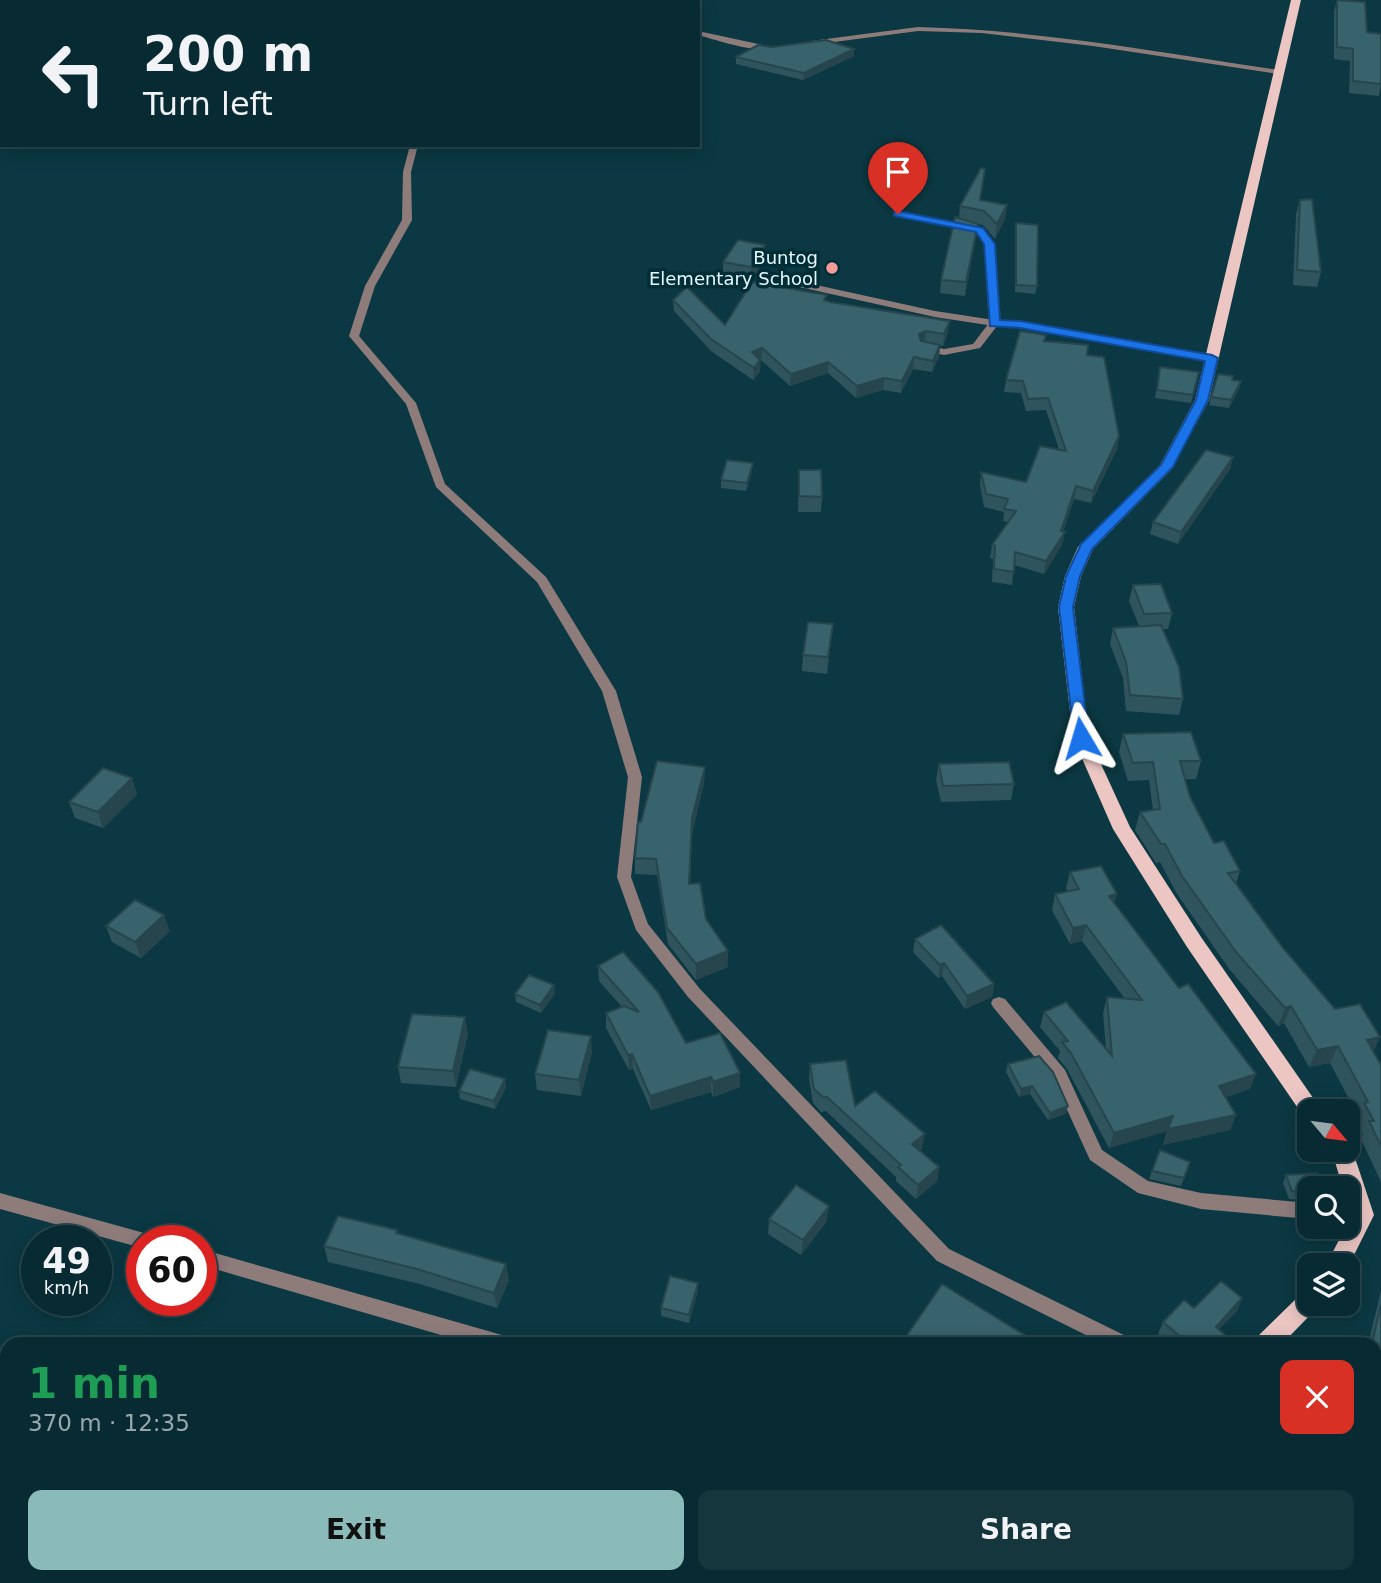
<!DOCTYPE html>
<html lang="en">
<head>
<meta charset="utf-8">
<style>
	:root { --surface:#082a32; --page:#16363e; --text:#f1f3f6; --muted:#98a7ac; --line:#29464d; --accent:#8bbbb9 }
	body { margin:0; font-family:"DejaVu Sans",sans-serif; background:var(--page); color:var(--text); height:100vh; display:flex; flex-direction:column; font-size:26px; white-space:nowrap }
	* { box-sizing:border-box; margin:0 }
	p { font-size:23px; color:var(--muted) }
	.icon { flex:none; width:38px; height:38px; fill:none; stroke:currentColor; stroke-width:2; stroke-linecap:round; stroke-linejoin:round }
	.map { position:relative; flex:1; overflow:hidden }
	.details { position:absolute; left:0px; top:1337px; width:1382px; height:247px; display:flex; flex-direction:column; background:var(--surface); border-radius:21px 21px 0 0; box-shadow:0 4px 18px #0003,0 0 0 2px var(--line) }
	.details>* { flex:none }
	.hud { position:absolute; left:0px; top:0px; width:700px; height:147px; box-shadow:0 4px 18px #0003,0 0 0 2px var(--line); background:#082a32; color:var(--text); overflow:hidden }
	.needle { width:46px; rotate:119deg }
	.controls { position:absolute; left:1297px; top:1099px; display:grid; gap:14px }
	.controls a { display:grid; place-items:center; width:63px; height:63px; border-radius:14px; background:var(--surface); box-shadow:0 4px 18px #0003,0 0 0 2px var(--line); font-size:35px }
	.speed { position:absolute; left:21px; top:1225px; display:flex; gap:14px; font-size:35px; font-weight:700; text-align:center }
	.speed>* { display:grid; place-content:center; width:91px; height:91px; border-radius:50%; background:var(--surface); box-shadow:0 4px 18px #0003,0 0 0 2px var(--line); line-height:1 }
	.speed small { font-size:18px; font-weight:400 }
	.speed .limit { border:10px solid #d22; background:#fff; color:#111 }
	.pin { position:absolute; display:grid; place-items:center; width:60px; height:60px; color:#fff; margin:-72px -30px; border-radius:50% 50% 50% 0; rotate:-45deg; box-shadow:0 0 7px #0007 }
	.pin .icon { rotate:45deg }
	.me { position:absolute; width:77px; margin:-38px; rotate:353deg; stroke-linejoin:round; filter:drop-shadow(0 0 5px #0008) }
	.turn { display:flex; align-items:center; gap:24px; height:147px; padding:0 28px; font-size:32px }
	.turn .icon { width:91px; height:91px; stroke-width:2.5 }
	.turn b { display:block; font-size:49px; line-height:60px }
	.round { display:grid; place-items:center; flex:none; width:74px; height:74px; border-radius:14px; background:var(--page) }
	.headline { display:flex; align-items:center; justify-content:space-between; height:119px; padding:0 28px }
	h1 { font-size:42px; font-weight:700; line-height:52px; color:#1e9e55 }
	.action { display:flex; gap:14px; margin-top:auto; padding:14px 28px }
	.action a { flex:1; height:80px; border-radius:14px; background:var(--accent); color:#111; font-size:28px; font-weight:700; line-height:80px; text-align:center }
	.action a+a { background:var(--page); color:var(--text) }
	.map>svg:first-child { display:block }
</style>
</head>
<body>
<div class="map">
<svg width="1381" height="1583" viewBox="0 0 1381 1583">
	<rect width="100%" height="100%" fill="#0b3842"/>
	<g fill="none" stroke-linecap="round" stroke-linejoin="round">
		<path fill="#8e7c7b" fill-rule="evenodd" d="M766 274 935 311 994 320 998 323 994 326 935 317 763 279 762 277Z"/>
		<path fill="#8e7c7b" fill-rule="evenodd" d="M918 27C1039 30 1158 52 1278 70L1282 72 1278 74 1093 46 982 33 918 31 811 45 807 43 811 41Z
			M698 31 777 48C761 55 716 40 698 35Z
			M410 145H418L411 172 412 220 375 286 359 336 416 403 445 484 546 577 616 691 642 777 631 877 648 924 700 989 949 1249 1130 1338 1132 1344H1104L937 1261 688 997 636 930 617 877 628 777 602 691 537 582 436 487 406 404 349 336 365 286 402 220 403 172Z
			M898 211 982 228 994 244 999 320 1020 321 1212 355 1217 358 1212 361 1020 327 997 326 980 348 944 355 920 350 919 348 924 345 944 349 973 344 989 323 984 244 976 232 895 216 893 214Z
			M999 997 1005 999 1065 1070 1102 1150 1148 1181 1201 1193 1309 1203V1219L1201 1209 1138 1193 1090 1160 1053 1079 993 1007 991 1003 993 999Z
			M0 1193 144 1233 150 1235 153 1241H142V1248L0 1209Z
			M201 1249 502 1335 509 1338 511 1344H472L201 1265Z
			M1124 1577H1154L1156 1583H1126Z"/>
		<path fill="#ebc6c3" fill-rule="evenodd" d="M1291 0H1301L1209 400 1171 470 1093 549 1081 576 1074 607 1089 738 1130 827 1201 937 1318 1105 1321 1111H1309V1119L1304 1117 1187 947 1113 829 1073 738 1058 607 1065 576 1078 547 1160 465 1195 400Z
			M1348 1146 1355 1158 1374 1215 1348 1267 1326 1265 1352 1215 1348 1201V1188H1343L1335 1162 1327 1150H1348Z
			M1309 1291V1304H1319L1317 1308 1282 1344H1254L1258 1336 1301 1294Z
			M1109 1577H1135L1132 1583H1106Z"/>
	</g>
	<path fill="#30545d" d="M1337 0 1367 32 1381 84 1379 96 1349 93 1350 61 1334 59V11Z
		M854 56 803 80 736 64V57Z
		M980 200 1007 205 1005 219 995 239 983 225 978 224 965 296 940 293 941 280 959 218 960 206Z
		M1300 200 1321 272 1317 287 1293 285 1296 214Z
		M1016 223 1037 286 1035 294 1015 292V230Z
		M765 245V259L751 282 723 277V262Z
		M673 300 725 325 826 301 948 333 943 346H940L939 357 932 372 913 369 901 393 883 390 856 398 828 373 790 386 761 360H760V372L753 380 711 351 674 311Z
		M1046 335 1044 341 1087 355 1119 436 1117 449 1091 503 1074 499 1063 532 1062 545 1044 574 1014 565 1012 585 992 582 993 559 990 558 992 545 1008 522 1003 521 1004 512 984 507 980 485 981 472 1026 482 1059 449 1046 410 1026 411 1021 393 1004 392 1006 380Z
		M1160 367 1199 372 1191 403 1155 398Z
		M1218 374 1232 380 1241 381 1239 389 1229 408 1209 405Z
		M1233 457 1230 469 1178 544 1150 534 1153 522Z
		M799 470 822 497 821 512H798Z
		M752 471 746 491 721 488V480Z
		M1133 585 1172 613 1168 629H1162L1183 699 1179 715 1126 711 1123 678 1110 644 1113 628 1139 626 1129 601Z
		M833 624 827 674 802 671 803 655Z
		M1123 734 1201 761 1196 779H1185L1190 797 1214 843 1240 871 1236 884 1283 948 1335 1009 1373 1051 1381 1065V1182L1361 1139 1363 1134 1356 1121 1358 1116 1330 1063 1309 1067 1284 1023 1278 1026 1230 970 1177 894 1160 862 1156 863 1135 830 1140 812 1153 810 1149 780 1128 781 1119 752Z
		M939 764 1014 784 1011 800 941 802 936 780Z
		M705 767 704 783 692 834 690 884 706 919 728 951V967L696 980 668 944 657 875 635 874V858L641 822Z
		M132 778 137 794 103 828 75 818 69 802Z
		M1070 872 1115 903 1250 1089 1226 1097 1236 1115 1230 1130 1163 1145 1167 1131 1109 1148 1067 1069 1058 1058 1060 1051 1040 1027 1044 1012 1106 1049 1103 1013 1107 997 1125 999 1082 941 1070 944 1052 910 1055 894 1068 892 1066 888Z
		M106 926 170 931 141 958 112 942Z
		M915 939 994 984 992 997 965 1009 942 976 938 978 913 952Z
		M598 966 686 1043 740 1073V1087L713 1097 711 1092 651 1110 633 1069 629 1070 606 1028V1013L622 1007 599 981Z
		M555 993 541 1013 516 1002 515 994Z
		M468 1033 456 1087 401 1083 398 1067Z
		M592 1052 581 1096 537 1090 535 1074Z
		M810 1064 855 1106 922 1148 920 1150 939 1167 937 1181 916 1199 896 1181V1177L826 1111 821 1112 813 1103 809 1079Z
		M1008 1064 1066 1114 1048 1120 1030 1094 1019 1097 1006 1072Z
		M506 1087 495 1109 460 1099 459 1091Z
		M1160 1150 1190 1162 1181 1186 1149 1179Z
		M1286 1175 1309 1188V1200L1289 1199 1283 1183Z
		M769 1219 827 1221 801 1255 768 1234Z
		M397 1230 398 1234 506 1264 509 1280 497 1308 420 1284 328 1262 324 1246Z
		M698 1283V1290L689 1323 661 1316V1308Z
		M1381 1291V1434L1377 1375 1381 1369 1376 1363V1344H1368Z
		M1242 1298 1237 1311 1219 1329 1226 1336 1223 1344H1169L1158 1334 1163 1322 1194 1308Z
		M1198 1577H1264V1583H1197Z
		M1312 1577H1376L1381 1583H1316L1312 1582Z"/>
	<path fill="#27454c" d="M854 49V56L803 80 804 73Z
		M1007 205 1005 219 995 239 997 224Z
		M978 224 976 237 965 296 966 282Z
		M765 245V259L751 282V267Z
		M950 321 948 333 943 346 944 334Z
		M926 331 925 342 918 346 919 334Z
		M940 345 939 357 932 372 933 361Z
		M762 348 760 372 753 380 754 368 752 352Z
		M914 357 913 369 901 393 902 381Z
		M828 362V373L790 386 791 374Z
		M884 378 883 390 856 398 857 386Z
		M1241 381 1239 389 1229 408 1231 400Z
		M1119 436 1117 449 1091 503 1093 491Z
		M1233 457 1230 469 1178 544 1181 532Z
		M753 463 752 471 746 491 747 483Z
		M1076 486 1074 499 1060 540 1065 532 1062 545 1044 574 1046 561 1061 531Z
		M833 624 831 640 827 674 828 657Z
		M705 767 704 783 692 834 689 900 692 818Z
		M132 778 137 794 103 828 98 812Z
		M1117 894 1113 910 1109 896Z
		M164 915 170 931 141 958 135 942Z
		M1086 925 1082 941 1070 944 1073 928Z
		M728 951V967L696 980V964Z
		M944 963 942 976 938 978 940 965Z
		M994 984 992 997 965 1009 967 996Z
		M554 985 555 993 541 1013 540 1005Z
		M1291 1006 1284 1023 1278 1026 1285 1008Z
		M465 1017 468 1033 456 1087 453 1071Z
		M591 1036 592 1052 581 1096 579 1080Z
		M1380 1037 1372 1055 1367 1040Z
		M1338 1046 1330 1063 1309 1067 1317 1050Z
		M632 1054 633 1069 629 1070 628 1055Z
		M740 1073V1087L713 1097V1082Z
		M1256 1074 1250 1089 1213 1101 1219 1086Z
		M711 1077V1092L651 1110 650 1096Z
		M505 1079 506 1087 495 1109 494 1101Z
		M1032 1086 1030 1094 1019 1097 1021 1089Z
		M1068 1106 1066 1114 1048 1120 1050 1113Z
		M1236 1115 1230 1130 1163 1145 1167 1131 1109 1148 1114 1133 1173 1116Z
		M925 1134 922 1148 910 1158 912 1144Z
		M939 1167 937 1181 916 1199 918 1185Z
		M829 1206 827 1221 801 1255 803 1240Z
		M506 1264 509 1280 497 1308 494 1293Z
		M698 1283V1290L689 1323V1315Z
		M1242 1298 1237 1311 1210 1339 1216 1327Z"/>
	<path fill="#38626c" stroke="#27454c" stroke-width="2" d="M1337 0 1365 2 1367 32 1381 34V84L1353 81V49L1337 47Z
		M826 40 854 49 804 73 736 57 758 45 772 47Z
		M981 168 985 169 980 200 1007 205 997 224 984 211 960 206Z
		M1312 199 1321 272 1297 270 1300 200Z
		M955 217 978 224 966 282 941 280Z
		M1016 223 1038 225 1037 286 1016 285Z
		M738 240 765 245 751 267 723 262Z
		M752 282 827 295 824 300 830 302 950 321 944 334 926 331 919 334 921 341 940 345 933 361 914 357 902 381 884 378 857 386 828 362 791 374 762 348 752 352 760 360 754 368 711 339 673 300 687 287 725 325Z
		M1020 331 1046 335 1044 341 1088 345 1087 355 1104 357 1119 436 1093 491 1076 486 1061 531 1065 532 1046 561 1015 552 1014 572 994 569 995 546 992 545 1016 511 1004 509 1008 499 986 494 981 472 1026 482 1040 446 1066 451 1048 398 1028 399 1023 381 1006 380Z
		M1160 367 1199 372 1193 395 1157 390Z
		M1218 374 1233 376 1232 380 1241 381 1231 400 1211 397Z
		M1206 450 1233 457 1181 532 1153 522Z
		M727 460 753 463 747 483 721 480Z
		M799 470H821L822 497 799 496Z
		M1161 584 1172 613 1144 614 1133 585Z
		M808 622 833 624 828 657 803 655Z
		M1161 625 1179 667 1183 699 1130 695 1126 662 1113 628Z
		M1191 732 1201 761H1180L1190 797 1214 843 1224 841 1240 871 1228 873 1283 948 1335 1009 1360 1004 1380 1037 1367 1040 1381 1065V1146L1369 1121H1374L1364 1103 1368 1102 1338 1046 1317 1050 1291 1006 1285 1008 1236 952 1182 876 1165 844H1161L1140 812 1160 809 1153 762 1133 763 1123 734Z
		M657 761 705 767 692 818 689 884 700 883 706 919 728 951 696 964 667 928 656 859 635 858 638 822H641Z
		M1009 762 1014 784 943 786 939 764Z
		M103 768 132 778 98 812 69 802Z
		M1101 866 1117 894 1109 896 1179 988 1188 984 1256 1074 1219 1086 1236 1115 1168 1129 1173 1116 1114 1133 1071 1053 1062 1042 1068 1041 1044 1012 1066 1002 1112 1056 1107 997 1142 1000 1086 925 1073 928 1055 894 1079 889 1070 872Z
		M135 900 164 915 135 942 106 926Z
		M941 925 994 984 967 996 944 963 940 965 915 939Z
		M623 952 658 992 686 1043 720 1033 740 1073 713 1082 711 1077 650 1096 632 1054 628 1055 606 1013 624 1006 639 1012 598 966Z
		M529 975 554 985 540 1005 515 994Z
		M412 1014 465 1017 453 1071 398 1067Z
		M548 1030 591 1036 579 1080 535 1074Z
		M1039 1056 1053 1072 1068 1106 1050 1113 1032 1086 1021 1089 1008 1064Z
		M846 1060 855 1106 875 1091 925 1134 912 1144 939 1167 918 1185 898 1167 901 1165 827 1097H823L814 1089 810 1064Z
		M470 1069 505 1079 494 1101 459 1091Z
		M1160 1150 1190 1162 1184 1178 1152 1171Z
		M1317 1173 1323 1188H1309V1192L1292 1191 1286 1175Z
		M796 1185 829 1206 803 1240 769 1219Z
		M338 1216 397 1230 396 1233 506 1264 494 1293 417 1269 324 1246Z
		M670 1276 698 1283 689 1315 661 1308Z
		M1221 1281 1242 1298 1216 1327 1226 1336 1219 1344H1189L1163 1322 1184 1300 1194 1308Z
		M942 1284 1039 1344H901Z
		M1381 1304V1352H1376V1344H1372Z
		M1376 1545 1381 1546V1583H1324V1577H1376Z
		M459 1577H619L620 1583H460Z
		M693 1577H762L764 1583H693Z
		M811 1577H906L930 1579V1583H810Z
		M1057 1577H1099V1583H1056Z
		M1207 1577H1264V1583H1225Z"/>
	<path fill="#1a73e8" stroke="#114b97" stroke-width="2" d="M898 211 983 228 995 244 1000 320 1020 321 1212 355 1218 358 1208 400 1173 467 1092 549 1080 576 1073 607 1089 738 1087 741H1076L1074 738 1059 607 1066 576 1081 544 1161 465 1196 400 1205 361 1020 328 990 326 984 244 976 232 894 216V212Z"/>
	<circle fill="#f59b98" stroke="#002e37" stroke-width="2.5" cx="832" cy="268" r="7"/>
	<g text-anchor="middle" stroke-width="7" stroke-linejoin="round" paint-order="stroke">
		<g font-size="18" fill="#e6f8fd" stroke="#002e37" text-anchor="end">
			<text x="818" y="264">Buntog<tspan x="818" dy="21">Elementary School</tspan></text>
		</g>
	</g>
</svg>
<div class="controls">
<a><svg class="needle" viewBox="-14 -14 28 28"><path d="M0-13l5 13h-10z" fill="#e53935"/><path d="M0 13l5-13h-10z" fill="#98a7ac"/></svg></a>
<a><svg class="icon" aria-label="search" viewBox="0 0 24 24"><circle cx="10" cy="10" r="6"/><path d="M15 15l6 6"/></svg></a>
<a><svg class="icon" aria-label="layers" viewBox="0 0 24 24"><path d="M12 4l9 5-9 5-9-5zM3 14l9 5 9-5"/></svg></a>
</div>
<div class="speed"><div>49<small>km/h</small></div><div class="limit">60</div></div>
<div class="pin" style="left:898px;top:214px;background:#d93025"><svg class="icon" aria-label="arrive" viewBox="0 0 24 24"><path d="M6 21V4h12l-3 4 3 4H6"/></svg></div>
<svg class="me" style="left:1081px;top:738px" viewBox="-20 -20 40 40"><path d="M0-17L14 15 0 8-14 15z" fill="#1a73e8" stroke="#fff" stroke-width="4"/></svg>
<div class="hud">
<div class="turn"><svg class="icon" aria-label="left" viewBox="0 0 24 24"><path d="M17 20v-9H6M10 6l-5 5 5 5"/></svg><div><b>200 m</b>Turn left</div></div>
</div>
<section class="details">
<div class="headline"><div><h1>1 min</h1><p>370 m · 12:35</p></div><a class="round" style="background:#d93025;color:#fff"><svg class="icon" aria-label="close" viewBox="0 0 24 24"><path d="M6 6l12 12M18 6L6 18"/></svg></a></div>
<div class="action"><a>Exit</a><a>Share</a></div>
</section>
</div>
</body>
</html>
